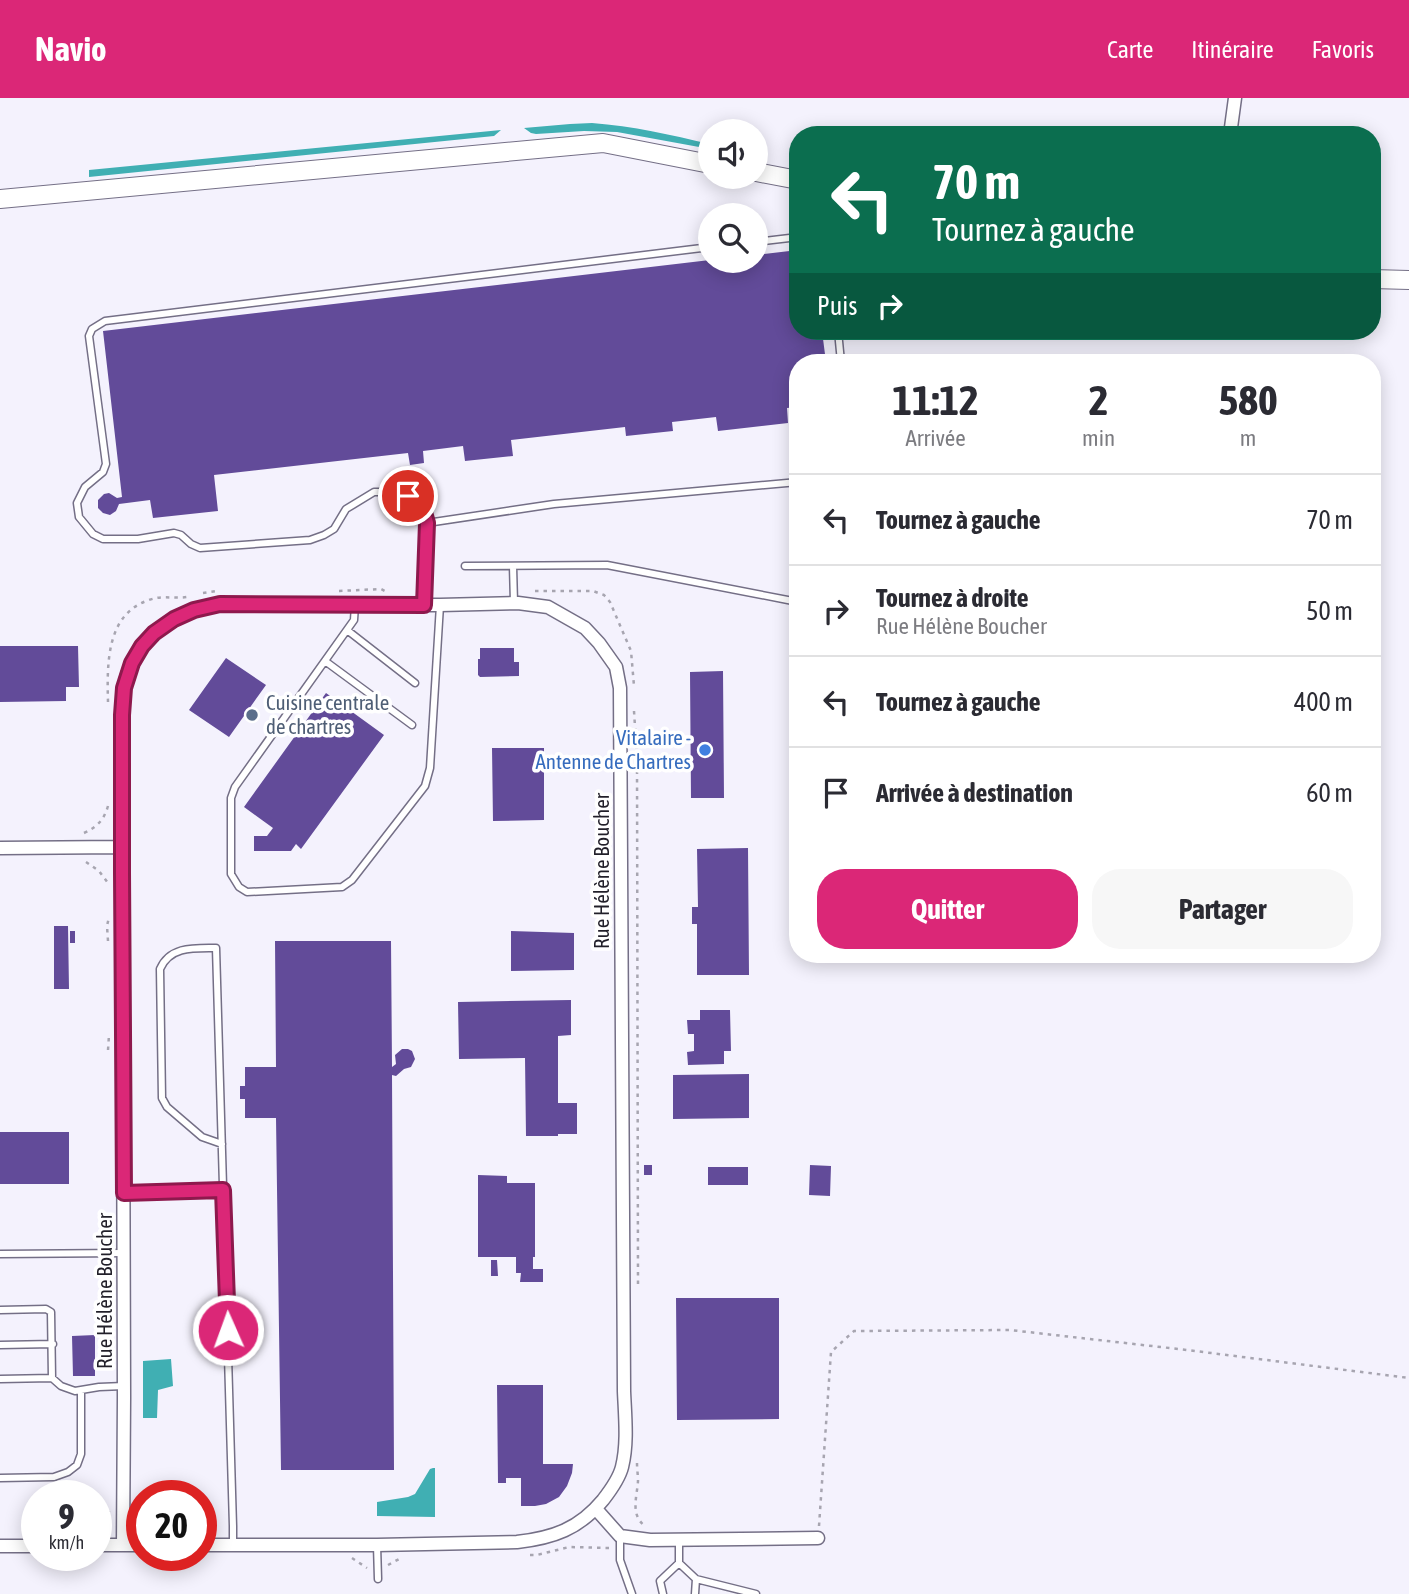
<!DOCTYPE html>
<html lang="fr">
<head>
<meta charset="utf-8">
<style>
	:root { --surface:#fff; --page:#f7f7f7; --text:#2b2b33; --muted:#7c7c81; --line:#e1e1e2; --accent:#db2777 }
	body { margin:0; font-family:"Asap Condensed",sans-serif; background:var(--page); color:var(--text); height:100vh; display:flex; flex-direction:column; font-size:26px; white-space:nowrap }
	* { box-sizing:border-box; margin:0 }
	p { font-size:23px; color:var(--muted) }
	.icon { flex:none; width:38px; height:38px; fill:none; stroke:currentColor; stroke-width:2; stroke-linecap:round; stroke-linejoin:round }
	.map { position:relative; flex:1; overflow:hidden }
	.details { position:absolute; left:789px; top:256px; width:592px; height:609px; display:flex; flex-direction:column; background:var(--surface); border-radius:28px; box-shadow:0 4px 18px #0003 }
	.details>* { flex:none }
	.top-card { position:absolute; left:789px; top:28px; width:592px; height:214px; border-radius:28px; box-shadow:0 4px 18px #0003; background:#0b6e4f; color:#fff; overflow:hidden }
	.fabs { position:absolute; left:698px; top:21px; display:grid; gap:14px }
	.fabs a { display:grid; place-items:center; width:70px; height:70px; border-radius:50%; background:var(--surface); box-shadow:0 4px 18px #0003; font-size:35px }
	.speed { position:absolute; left:21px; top:1382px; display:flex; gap:14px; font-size:35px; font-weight:700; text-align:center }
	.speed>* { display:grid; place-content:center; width:91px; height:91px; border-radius:50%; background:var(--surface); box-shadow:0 4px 18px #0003; line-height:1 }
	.speed small { font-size:18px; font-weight:400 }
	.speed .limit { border:10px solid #d22; background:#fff; color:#111 }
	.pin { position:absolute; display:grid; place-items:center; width:60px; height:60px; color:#fff; margin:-30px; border:4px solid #fff; border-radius:50%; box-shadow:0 2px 7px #0007 }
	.me { position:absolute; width:77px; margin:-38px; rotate:358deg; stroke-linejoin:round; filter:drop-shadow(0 0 5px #0008) }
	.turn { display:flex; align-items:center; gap:24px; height:147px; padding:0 28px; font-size:32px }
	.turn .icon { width:91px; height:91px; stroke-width:2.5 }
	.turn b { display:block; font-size:49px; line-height:60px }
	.then { display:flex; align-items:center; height:66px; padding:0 28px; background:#0003; gap:14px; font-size:26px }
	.eta { display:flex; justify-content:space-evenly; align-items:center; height:119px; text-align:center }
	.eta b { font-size:42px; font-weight:700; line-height:49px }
	.primary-button { display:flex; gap:14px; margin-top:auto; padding:14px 28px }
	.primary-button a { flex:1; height:80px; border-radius:28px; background:var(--accent); color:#fff; font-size:28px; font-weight:700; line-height:80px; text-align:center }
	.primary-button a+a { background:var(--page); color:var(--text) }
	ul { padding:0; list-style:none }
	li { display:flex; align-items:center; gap:21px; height:91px; padding:0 28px; border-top:2px solid var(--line) }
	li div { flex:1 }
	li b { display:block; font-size:26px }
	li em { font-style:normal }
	header { display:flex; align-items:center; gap:42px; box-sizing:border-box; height:98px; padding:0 35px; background:var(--accent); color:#fff }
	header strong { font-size:33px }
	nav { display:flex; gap:38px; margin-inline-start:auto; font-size:24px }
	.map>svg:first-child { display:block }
</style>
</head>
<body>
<header>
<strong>Navio</strong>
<nav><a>Carte</a><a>Itinéraire</a><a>Favoris</a></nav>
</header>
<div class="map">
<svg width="1409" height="1496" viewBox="0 0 1409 1496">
	<rect width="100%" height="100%" fill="#f4f2fd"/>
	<path fill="#40afb3" d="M592 25C633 28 671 37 710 46V51L617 34 584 33 536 36 531 35 524 30 570 26Z
		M501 32 494 38 89 79V72Z
		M171 1261 173 1288 158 1292 157 1320H143V1263Z
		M433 1370H435V1419L377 1418V1404L408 1399 415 1396 430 1371Z"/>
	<path fill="#624b99" d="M798 152V233H822L826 264H798V309L787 310 788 325 718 333 716 319 672 324 673 333 626 338 625 329 511 342 513 358 465 363 463 348 423 353 424 365 410 367 408 355 214 377 218 413 153 420 150 402 119 406 116 413 110 417 103 415 98 410V402L104 396 109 395 117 400 122 399 103 233 710 162 756 163V157Z
		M0 548H78L79 589H66V603L0 604Z
		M480 550H514V564H519V578L480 579 478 577V561H480Z
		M226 560 266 587 229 639 189 612Z
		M723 573 724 700H691L690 574Z
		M326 595 384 637 301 751 296 746 291 753H254V738H267L273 730 244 709Z
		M492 650H544V722L493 723Z
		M748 750 749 877H697V826H692V809H698L697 751Z
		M54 828H68L69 891H54Z
		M70 833H75V845H70Z
		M511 833 574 835V872L511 873Z
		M275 843H391L392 969 396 966 395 957 402 951H408L412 953 415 961 411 969 404 971 396 978 392 977 394 1372H281L276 1020H245V1001H240V988H245V969H276Z
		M571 902V937L558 938V1005H577V1036H558V1038H526L525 960 459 961 458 904Z
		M700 912H730L731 953H724V966L688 967 687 954 694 953V936H688L687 922H700Z
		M749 976V1020L673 1021V977Z
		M0 1034H69V1086H0Z
		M644 1067H652V1077H644Z
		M810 1067 831 1068 830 1098 809 1097Z
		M708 1069H748V1087H708Z
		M478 1077 507 1078V1085H535V1159H533V1171H543V1184H520L521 1175H516V1159H478Z
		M491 1162H497L498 1178H491Z
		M676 1200H779V1321L677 1322Z
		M95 1237V1278H73L72 1238Z
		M497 1287H543V1366H573L572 1375 567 1388 559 1399 546 1406 535 1408H521V1380H506V1385H498Z"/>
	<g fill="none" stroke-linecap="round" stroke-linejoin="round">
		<defs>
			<path id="lane" d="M756 144 798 139
				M838 233 841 264
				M427 425 554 406 798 384
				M465 468 607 467 798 504
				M513 468 514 505
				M355 507 354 522 235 689 231 700V776L239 789 247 794 342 789 352 782 425 688 430 670 440 507
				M424 507 427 425 423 411 408 398 393 394H374L346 411 334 431 324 437 310 442 200 450 191 446 181 437 174 435 138 441H103L93 436 79 419 77 405 85 389 103 374 106 366 89 238 92 231 105 223 710 149
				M347 532 415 585
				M325 563 412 627
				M222 1046 202 1039 167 1009 162 1000 160 871C170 848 194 850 216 850L233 1428V1447
				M124 1095 223 1092
				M0 1156 124 1155
				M0 1212 46 1211 51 1214 52 1280
				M0 1247 53 1246
				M0 1281 52 1280 61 1288 75 1293 99 1289 124 1288
				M0 1380 54 1379 68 1374 77 1367 81 1356V1292
				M620 1438V1462L632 1496
				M679 1442V1465L696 1481 756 1496
				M377 1447 378 1481
				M663 1496 660 1483 679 1465
				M695 1496 696 1481"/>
			<path id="street" d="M1230 37 1235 0
				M0 750 122 749
				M596 1411 620 1438 650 1442 818 1440
				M96 1447H142
				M123 1447 124 1300 122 617C123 608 122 598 124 589 131 553 158 524 193 512 201 509 211 508 220 507H440L518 505 548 509 585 530 599 545 616 569 620 590 624 1293C625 1318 628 1345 622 1369 619 1381 610 1393 603 1402 579 1431 553 1440 517 1444L377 1447H201
				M0 1448H37"/>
			<path id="secondary" d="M756 74 798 82
				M0 101 603 45 710 66
				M1372 181 1409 182"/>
		</defs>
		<use href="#lane" stroke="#746f86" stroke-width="9"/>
		<use href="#street" stroke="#746f86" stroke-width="15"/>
		<use href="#secondary" stroke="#746f86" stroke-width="20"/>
		<path stroke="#a7a5b0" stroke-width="2.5" stroke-dasharray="3.5 5" stroke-linecap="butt" d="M339 493 381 491 385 493
			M535 493H593L604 497 610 504 631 553 634 588
			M203 495 217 493
			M108 604C107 566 106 516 149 502 162 497 174 501 187 499
			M634 613 637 659 638 1187
			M84 735C97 729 104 722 108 708
			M86 764 99 773 108 785
			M108 843 107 828 109 819
			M108 952 109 937
			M637 1365C637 1371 638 1377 638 1383 637 1399 630 1417 645 1428
			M96 1428 102 1424 110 1412
			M819 1428 831 1254 854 1233 1010 1232 1187 1252 1409 1280
			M530 1457H537L569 1449 610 1450
			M150 1458 182 1461 196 1459
			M42 1460H91
			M352 1460 367 1470
			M388 1467 401 1460"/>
		<use href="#lane" stroke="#fff" stroke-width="6"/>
		<use href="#street" stroke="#fff" stroke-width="12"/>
		<use href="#secondary" stroke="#fff" stroke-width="18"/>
	</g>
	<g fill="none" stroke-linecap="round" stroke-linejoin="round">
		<defs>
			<path id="route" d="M228 1232 223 1092 124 1095 122 774V617L124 590 132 565 142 548 154 535 174 521 194 512 220 506 424 507 427 425 423 411 408 398"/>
		</defs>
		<use href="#route" stroke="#8e194d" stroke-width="18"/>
		<use href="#route" stroke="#db2777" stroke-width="12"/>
	</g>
	<circle fill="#5c6f8a" stroke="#fff" stroke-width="2.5" cx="252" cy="617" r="7"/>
	<circle fill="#3f7fe0" stroke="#fff" stroke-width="2.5" cx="705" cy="652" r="7"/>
	<g text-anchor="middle" stroke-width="7" stroke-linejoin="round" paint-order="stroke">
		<g font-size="21" fill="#4e5e75" stroke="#fff" text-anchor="start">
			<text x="266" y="612">Cuisine centrale<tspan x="266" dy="24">de chartres</tspan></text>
		</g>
		<g font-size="21" fill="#366cbe" stroke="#fff" text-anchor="end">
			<text x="691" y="647">Vitalaire -<tspan x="691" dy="24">Antenne de Chartres</tspan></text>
		</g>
		<g font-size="21" fill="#211f29" stroke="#fff">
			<text transform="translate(602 773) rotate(-90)" y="7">Rue Hélène Boucher</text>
			<text transform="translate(105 1193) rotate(-90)" y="7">Rue Hélène Boucher</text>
		</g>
	</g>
</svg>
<div class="fabs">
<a><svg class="icon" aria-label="sound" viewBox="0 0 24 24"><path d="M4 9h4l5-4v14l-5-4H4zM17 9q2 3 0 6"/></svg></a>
<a><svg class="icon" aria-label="search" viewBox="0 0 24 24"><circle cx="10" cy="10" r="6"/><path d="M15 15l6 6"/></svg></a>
</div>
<div class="speed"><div>9<small>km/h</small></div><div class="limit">20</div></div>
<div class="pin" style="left:408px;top:398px;background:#d93025"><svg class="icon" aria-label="arrive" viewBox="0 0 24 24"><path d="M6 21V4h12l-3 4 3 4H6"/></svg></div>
<svg class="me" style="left:228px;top:1232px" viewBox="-20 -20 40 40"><circle r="17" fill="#db2777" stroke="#fff" stroke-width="3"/><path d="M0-11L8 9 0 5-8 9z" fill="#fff"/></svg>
<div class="top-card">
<div class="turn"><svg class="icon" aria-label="left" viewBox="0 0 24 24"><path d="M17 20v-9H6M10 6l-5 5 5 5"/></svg><div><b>70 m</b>Tournez à gauche</div></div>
<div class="then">Puis<svg class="icon" aria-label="right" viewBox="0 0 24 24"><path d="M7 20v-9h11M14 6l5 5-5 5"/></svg></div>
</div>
<section class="details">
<div class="eta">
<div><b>11:12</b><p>Arrivée</p></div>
<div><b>2</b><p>min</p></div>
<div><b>580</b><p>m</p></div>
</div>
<ul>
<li><svg class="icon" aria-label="left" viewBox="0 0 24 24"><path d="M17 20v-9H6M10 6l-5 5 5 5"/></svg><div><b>Tournez à gauche</b></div><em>70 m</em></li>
<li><svg class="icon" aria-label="right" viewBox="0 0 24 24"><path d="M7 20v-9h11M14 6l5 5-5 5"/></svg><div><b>Tournez à droite</b><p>Rue Hélène Boucher</p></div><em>50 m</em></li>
<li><svg class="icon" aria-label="left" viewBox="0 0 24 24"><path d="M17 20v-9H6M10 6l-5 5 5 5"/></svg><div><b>Tournez à gauche</b></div><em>400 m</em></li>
<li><svg class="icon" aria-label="arrive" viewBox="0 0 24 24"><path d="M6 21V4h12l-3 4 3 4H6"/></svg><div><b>Arrivée à destination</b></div><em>60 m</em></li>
</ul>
<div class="primary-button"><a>Quitter</a><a>Partager</a></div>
</section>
</div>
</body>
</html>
